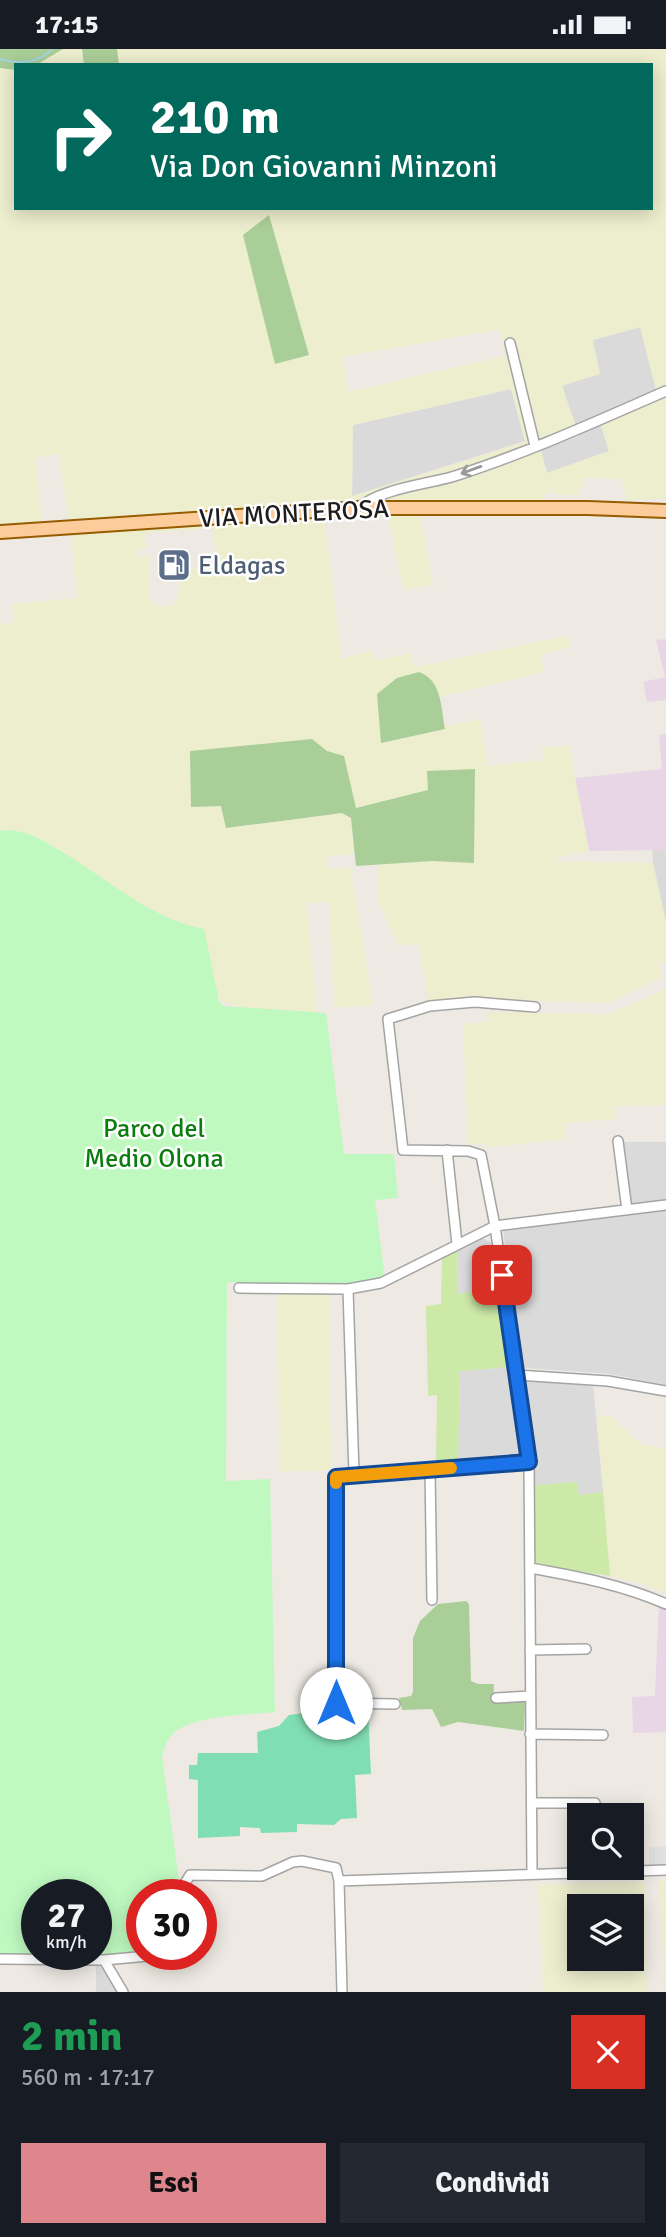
<!DOCTYPE html>
<html lang="it">
<head>
<meta charset="utf-8">
<style>
	:root { --surface:#171b24; --page:#242831; --text:#f1f3f6; --muted:#9ea1a6; --accent:#df868d }
	body { margin:0; font-family:Signika,sans-serif; background:var(--page); color:var(--text); height:100vh; display:flex; flex-direction:column; font-size:26px; white-space:nowrap }
	* { box-sizing:border-box; margin:0 }
	p { font-size:23px; color:var(--muted) }
	.icon { flex:none; width:38px; height:38px; fill:none; stroke:currentColor; stroke-width:2; stroke-linecap:round; stroke-linejoin:round }
	.map { position:relative; height:1943px; overflow:hidden }
	.sheet { display:flex; flex-direction:column; background:var(--surface); flex:1 }
	.sheet>* { flex:none }
	.banner { position:absolute; left:14px; top:14px; width:639px; height:147px; border-radius:0px; box-shadow:0 4px 18px #0003; background:#00695c; color:#fff; overflow:hidden }
	.fabs { position:absolute; left:567px; top:1754px; display:grid; gap:14px }
	.fabs a { display:grid; place-items:center; width:77px; height:77px; border-radius:0px; background:var(--surface); box-shadow:0 4px 18px #0003; font-size:35px }
	.speed { position:absolute; left:21px; top:1830px; display:flex; gap:14px; font-size:35px; font-weight:700; text-align:center }
	.speed>* { display:grid; place-content:center; width:91px; height:91px; border-radius:50%; background:var(--surface); box-shadow:0 4px 18px #0003; line-height:1 }
	.speed small { font-size:18px; font-weight:400 }
	.speed .limit { border:10px solid #d22; background:#fff; color:#111 }
	.pin { position:absolute; display:grid; place-items:center; width:60px; height:60px; color:#fff; margin:-30px; border-radius:14px; box-shadow:0 4px 10px #0006 }
	.me { position:absolute; width:77px; margin:-38px; rotate:0deg; stroke-linejoin:round; filter:drop-shadow(0 0 5px #0008) }
	.turn { display:flex; align-items:center; gap:24px; height:147px; padding:0 21px; font-size:32px }
	.turn .icon { width:91px; height:91px; stroke-width:2.5 }
	.turn b { display:block; font-size:49px; line-height:60px }
	.round { display:grid; place-items:center; flex:none; width:74px; height:74px; border-radius:0px; background:var(--page) }
	.headline { display:flex; align-items:center; justify-content:space-between; height:119px; padding:0 21px }
	h1 { font-size:42px; font-weight:800; line-height:52px; color:#1e9e55 }
	.primary-button { display:flex; gap:14px; margin-top:auto; padding:14px 21px }
	.primary-button a { flex:1; height:80px; border-radius:0px; background:var(--accent); color:#111; font-size:28px; font-weight:800; line-height:80px; text-align:center }
	.primary-button a+a { background:var(--page); color:var(--text) }
	.status { display:flex; justify-content:space-between; align-items:center; height:49px; padding:0 35px; background:var(--surface); direction:ltr }
	.status svg { height:19px; fill:currentColor }
	.map>svg:first-child { display:block }
</style>
</head>
<body>
<div class="status"><b>17:15</b><svg viewBox="0 0 49 12"><path d="M0 12V9h3v3zM5 12V6h3v6zM10 12V3h3v9zM15 12V0h3v12zM26 1h20v11H26zM47 4h2v5h-2z"/></svg></div>
<div class="map">
<svg width="666" height="1943" viewBox="0 0 666 1943">
	<rect width="100%" height="100%" fill="#eeeae3"/>
	<path fill="#dbdada" d="M641 278 656 341 598 367 609 402 547 424 540 401 579 387 562 337 593 291Z
		M512 340 525 392 352 447 353 376Z
		M652 801H666V874L653 814Z
		M621 1093H666V1151L633 1155 629 1150Z
		M666 1160V1336L610 1325 527 1319 521 1315 503 1180Z
		M480 1188 492 1194 500 1237 458 1245 457 1202Z
		M511 1318 524 1400 519 1406 458 1412 460 1322Z
		M528 1330 593 1335 603 1443 579 1446 576 1433 535 1436 532 1387 524 1334Z
		M96 1916 100 1917 117 1943H96Z"/>
	<path fill="#e8d5e5" d="M666 590V651L647 653 643 633 665 628 656 591Z
		M666 685V801L589 802 575 729 662 720 659 686Z
		M659 1554 666 1557V1683L633 1684 632 1648 655 1647Z"/>
	<path fill="#edeece" fill-rule="evenodd" d="M63 0H82L84 16H36Z
		M117 0H666V449L627 451 621 430 585 429 577 447 555 445 553 442 544 446 546 453 418 455 433 536 403 541 386 456 323 458 342 610 372 601 375 612 410 604 414 618 568 587 570 598 541 606 544 623 439 648 437 638 381 694 444 681V677L480 670 488 717 543 711 542 699 569 696 589 802 556 809 557 812 653 814 666 874V912L659 914 662 929 607 954 476 950 429 953 419 896H398L377 850V816L432 812 474 814 427 723 428 741 356 759 327 702 312 691 191 758 221 757 226 779 342 764 351 769 354 805 327 807V819H351L373 956 334 959 329 853 307 854 317 964 296 966 245 959 222 952 202 951 0 898V575L14 574 12 555 77 549 70 475 58 404 36 409 42 476 0 478V19L16 21V159H651V16H119ZM269 167 309 305 275 315 243 186ZM640 278 656 341 598 367 609 402 547 424 541 401 579 387 562 337 600 325 593 291ZM501 280 505 307 347 343 343 308ZM511 340 525 393 352 447 353 376ZM213 479 217 517 180 520 178 550 171 557H160L149 551V507L137 508V500L147 499 145 484Z
		M666 940V1056L615 1057 616 1070 565 1074 567 1090 487 1098 486 1095H468L463 975 488 973V963L608 965Z
		M278 1245H329L331 1421 279 1423Z
		M597 1366 610 1367 641 1395 666 1400V1545L643 1535 610 1527Z
		M666 1830V1943H665L659 1831Z
		M645 1833 647 1943H543L538 1835ZM579 1857H632V1909H579Z"/>
	<path fill="#cce9a8" d="M457 1202 458 1245 500 1237 511 1318 460 1322 458 1412H436L437 1346 428 1347 426 1257 441 1255 442 1208Z
		M577 1433 579 1446 603 1443 610 1527 538 1516 534 1513 535 1436Z"/>
	<path fill="#aace97" d="M0 0H63L36 16H16V21L0 19Z
		M82 0H117L119 16H84Z
		M269 166 309 306 275 315 243 186Z
		M419 623C442 631 441 659 445 680L381 694 377 645 397 629Z
		M312 690 327 702 344 707 356 759 428 741 427 722 475 720 474 814 432 812 356 817 351 769 342 764 226 779 221 757 191 758 190 702Z
		M466 1552 469 1555 471 1632 478 1635H494L493 1654 525 1652 524 1682 458 1673 441 1678 432 1660 402 1661 399 1649 411 1647 413 1643V1589L420 1572 438 1555Z"/>
	<path fill="#bff9c0" d="M9 781C33 783 51 796 72 809 113 835 155 871 204 880L219 952 223 957 326 964 344 1105H394L398 1149 375 1151 385 1230 353 1236 331 1237 227 1233 226 1432 270 1430 275 1663C248 1666 194 1666 174 1684 166 1691 165 1698 162 1708L181 1846H142V1904L96 1905V1846H37V1906H58L0 1907V782Z"/>
	<path fill="#80deb4" d="M368 1660 371 1725 355 1726 357 1769 341 1770 334 1776 297 1775V1783L261 1784 260 1779 240 1778V1787L198 1789V1731L189 1730V1716H197L198 1704H258L257 1683 279 1677 289 1666 325 1661Z"/>
	<path fill="#e1e1e1" d="M666 1797V1816L649 1817V1798Z"/>
	<g fill="none" stroke-linecap="round" stroke-linejoin="round">
		<path stroke="#a3d3dd" stroke-width="2" d="M0 10C17 16 39 14 52 0"/>
		<defs>
			<path id="minor" d="M510 294 535 397
				M358 459C382 439 425 436 455 427 527 404 597 372 666 342
				M618 1092 627 1161
				M447 1101 457 1195
				M239 1239 348 1240 381 1234 495 1177 666 1156
				M348 1240 354 1425
				M517 1326 608 1332 666 1342
				M430 1420 432 1551
				M530 1519C576 1527 623 1536 666 1555
				M530 1601 586 1600
				M496 1649 530 1647
				M395 1655 336 1654V1428L529 1413
				M530 1685 603 1686
				M533 1754H595
				M532 1824 529 1413 495 1177 481 1106 468 1102 403 1101 388 970 430 957 475 953 535 958
				M339 1832 666 1821
				M185 1846 184 1836 190 1826 262 1827 293 1813 302 1812 336 1819 339 1832 342 1943
				M0 1910 104 1911 159 1906
				M104 1911 123 1943"/>
			<path id="major" d="M0 483 358 459H588L666 462"/>
		</defs>
		<use href="#minor" stroke="#a4a4a4" stroke-width="12"/>
		<use href="#major" stroke="#965c00" stroke-width="16"/>
		<use href="#minor" stroke="#fff" stroke-width="9"/>
		<use href="#major" stroke="#fccc9a" stroke-width="12"/>
	</g>
	<defs><path id="oneway-shaft" d="M-6 0H5M1.5-3L5.5 0L1.5 3" fill="none" stroke-width="1.6" stroke-linecap="round" stroke-linejoin="round" transform="scale(1.75)"/></defs>
	<use stroke="#999" href="#oneway-shaft" transform="translate(471 421) rotate(160)"/>
	<g fill="none" stroke-linecap="round" stroke-linejoin="round">
		<defs>
			<path id="route" d="M336 1654V1428L529 1413 502 1226"/>
		</defs>
		<use href="#route" stroke="#114b97" stroke-width="18"/>
		<use href="#route" stroke="#1a73e8" stroke-width="12"/>
		<path stroke="#f59e0b" stroke-width="12" d="M336 1434V1428L451 1419"/>
	</g>
	<defs>
		<symbol id="fuel-square" viewBox="-11 -11 22 22"><rect x="-9" y="-9" width="18" height="18" rx="4" fill="#5c6f8a" stroke="#fff"/><path d="M-5.5-6h7V0h2V4h1.3V-2.5L3-4.5l.8-.8L6-3V5H2.5V1h-1V6h-7ZM-4.2-4.7v3.2H.2V-4.7Z" fill="#fff"/></symbol>
	</defs>
	<g fill-rule="evenodd">
		<use href="#fuel-square" x="155" y="497" width="38" height="38"/>
	</g>
	<g text-anchor="middle" stroke-width="5" stroke-linejoin="round" paint-order="stroke">
		<g font-size="26" fill="#1d1d1d" stroke="#fff">
			<text transform="translate(294 464) rotate(-3)" y="9">VIA MONTEROSA</text>
		</g>
		<g font-size="26" fill="#4e5e75" stroke="#fff" text-anchor="start">
			<text x="198" y="525">Eldagas</text>
		</g>
		<g font-size="26" fill="#0b7c0e" stroke="#fff">
			<text x="154" y="1088">Parco del<tspan x="154" dy="30">Medio Olona</tspan></text>
		</g>
	</g>
</svg>
<div class="fabs">
<a><svg class="icon" aria-label="search" viewBox="0 0 24 24"><circle cx="10" cy="10" r="6"/><path d="M15 15l6 6"/></svg></a>
<a><svg class="icon" aria-label="layers" viewBox="0 0 24 24"><path d="M12 4l9 5-9 5-9-5zM3 14l9 5 9-5"/></svg></a>
</div>
<div class="speed"><div>27<small>km/h</small></div><div class="limit">30</div></div>
<div class="pin" style="left:502px;top:1226px;background:#d93025"><svg class="icon" aria-label="arrive" viewBox="0 0 24 24"><path d="M6 21V4h12l-3 4 3 4H6"/></svg></div>
<svg class="me" style="left:336px;top:1654px" viewBox="-20 -20 40 40"><circle r="19" fill="#fff"/><path d="M0-13L10 11 0 6-10 11z" fill="#1a73e8"/></svg>
<div class="banner">
<div class="turn"><svg class="icon" aria-label="right" viewBox="0 0 24 24"><path d="M7 20v-9h11M14 6l5 5-5 5"/></svg><div><b>210 m</b>Via Don Giovanni Minzoni</div></div>
</div>
</div>
<section class="sheet">
<div class="headline"><div><h1>2 min</h1><p>560 m · 17:17</p></div><a class="round" style="background:#d93025;color:#fff"><svg class="icon" aria-label="close" viewBox="0 0 24 24"><path d="M6 6l12 12M18 6L6 18"/></svg></a></div>
<div class="primary-button"><a>Esci</a><a>Condividi</a></div>
</section>
</body>
</html>
